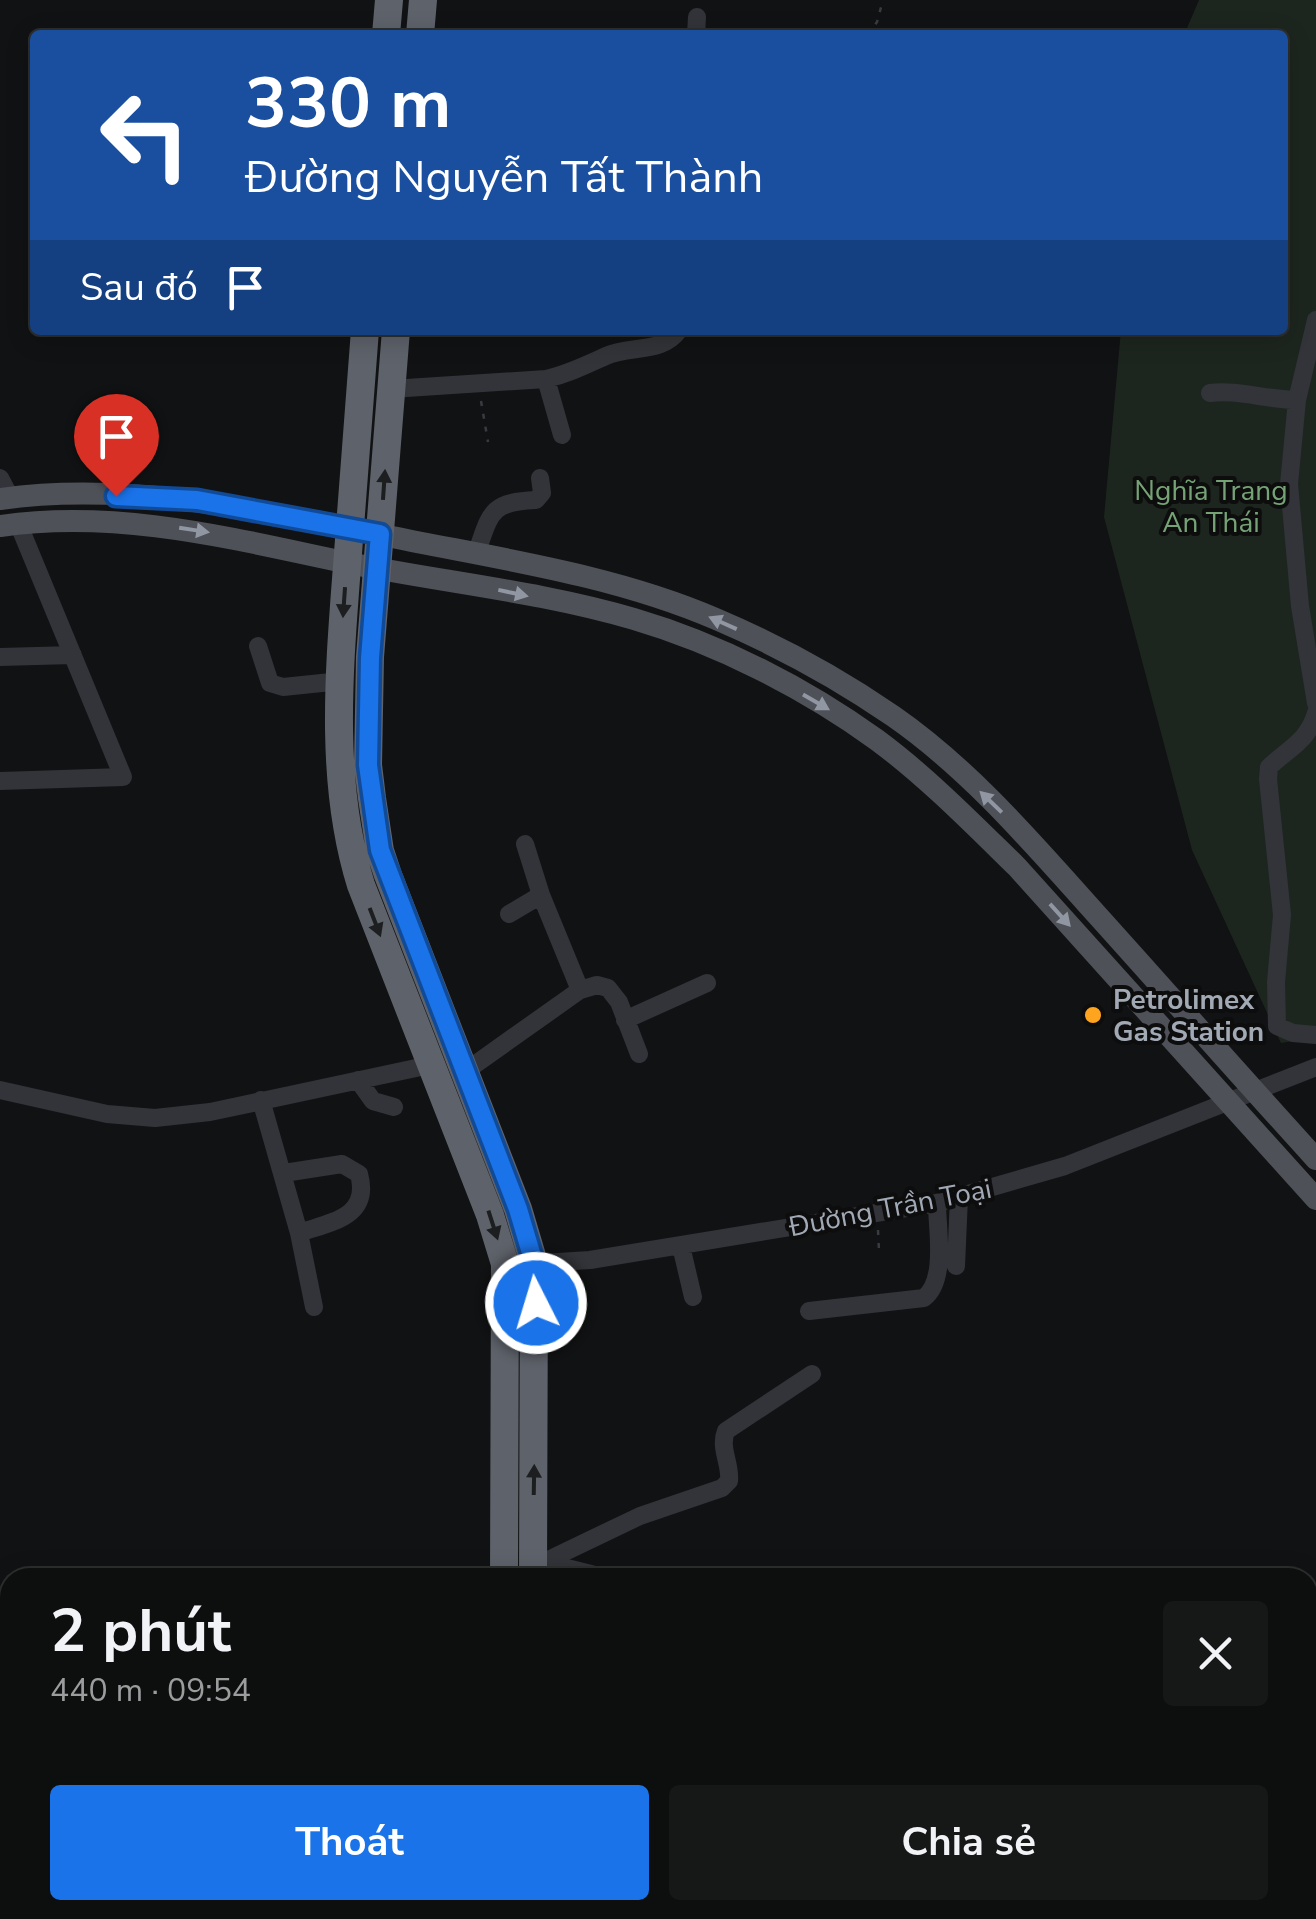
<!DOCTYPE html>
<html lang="vi">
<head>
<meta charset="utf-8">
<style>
	:root { --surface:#0d0e0e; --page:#161717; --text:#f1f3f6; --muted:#9a9c9e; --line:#2d2e2e; --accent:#1a73e8 }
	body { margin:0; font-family:"Nunito Sans",sans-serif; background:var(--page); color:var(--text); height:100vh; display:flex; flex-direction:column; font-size:38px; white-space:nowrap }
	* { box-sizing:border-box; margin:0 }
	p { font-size:32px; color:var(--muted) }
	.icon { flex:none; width:55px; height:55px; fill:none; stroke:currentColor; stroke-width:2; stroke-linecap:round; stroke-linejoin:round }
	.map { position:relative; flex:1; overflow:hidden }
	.drawer { position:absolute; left:0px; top:1568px; width:1318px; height:352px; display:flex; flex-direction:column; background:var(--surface); border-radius:30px 30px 0 0; box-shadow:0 5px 25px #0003,0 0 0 2px var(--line) }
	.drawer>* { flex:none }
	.hud { position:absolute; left:30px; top:30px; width:1258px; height:305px; border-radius:10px; box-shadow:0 5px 25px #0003,0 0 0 2px var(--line); background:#1a4fa0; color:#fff; overflow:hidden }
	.pin { position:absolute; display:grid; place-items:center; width:85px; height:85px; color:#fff; margin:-102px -42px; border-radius:50% 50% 50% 0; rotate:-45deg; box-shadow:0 0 10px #0007 }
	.pin .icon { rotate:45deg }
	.me { position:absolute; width:110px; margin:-55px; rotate:355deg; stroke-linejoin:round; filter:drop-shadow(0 0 8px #0008) }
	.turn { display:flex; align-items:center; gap:35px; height:210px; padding:0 50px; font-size:45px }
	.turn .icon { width:130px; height:130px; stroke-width:2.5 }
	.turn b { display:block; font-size:70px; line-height:85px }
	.then { display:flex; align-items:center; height:95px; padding:0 50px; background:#0003; gap:20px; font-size:38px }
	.round { display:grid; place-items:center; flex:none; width:105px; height:105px; border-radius:10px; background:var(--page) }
	.overview { display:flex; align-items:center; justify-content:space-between; height:170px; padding:0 50px }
	h1 { font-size:60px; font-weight:700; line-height:75px }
	.button { display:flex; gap:20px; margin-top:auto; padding:20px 50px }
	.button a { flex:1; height:115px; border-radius:10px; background:var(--accent); color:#fff; font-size:40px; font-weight:700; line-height:115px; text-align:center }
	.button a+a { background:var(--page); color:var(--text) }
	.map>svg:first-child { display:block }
</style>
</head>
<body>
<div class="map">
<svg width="1316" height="1919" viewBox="0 0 1316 1919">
	<rect width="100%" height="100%" fill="#111213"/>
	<path fill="#1d261e" d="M1199 0H1316V1037L1281 1043 1192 850 1104 517 1121 330H1282V35H1184Z"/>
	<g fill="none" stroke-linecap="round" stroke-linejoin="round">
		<path stroke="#383b40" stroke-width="2.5" stroke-dasharray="5 8" stroke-linecap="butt" d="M868 35 877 22 883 0
			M481 401 488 442
			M878 1230 879 1251"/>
		<path stroke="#323439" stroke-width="18" d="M696 35 697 17
			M1316 320 1297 400 1289 484 1300 606 1316 703
			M546 379 562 435
			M391 389 546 379C568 374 586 365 606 356 630 345 662 354 679 330
			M1210 393C1235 389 1269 400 1297 400
			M0 478 10 497
			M476 554C491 513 489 502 536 500L542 493 540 478
			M258 646 270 683 283 687 341 681
			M0 657 73 655
			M1316 713C1308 741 1289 748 1269 767L1268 779 1282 915 1276 982 1277 1026 1293 1033 1316 1035
			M0 781 123 777 18 523
			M525 844 541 895 580 990
			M509 914 541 895
			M625 1020 707 983
			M463 1073 580 990 597 985 608 988 619 1002 639 1054
			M358 1080 373 1101 394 1107
			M0 1090 107 1114 155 1118 210 1112 430 1065
			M261 1100 299 1233 314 1307
			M284 1173 342 1164 359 1174C371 1217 331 1222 299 1233
			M681 1246 693 1297
			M526 1264 590 1260 937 1203 1065 1166 1316 1067
			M956 1266 959 1197
			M809 1311 924 1298C947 1280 937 1230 937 1203
			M543 1562 607 1578
			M544 1562 640 1516 722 1488 729 1481C731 1464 719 1448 726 1431L812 1374
			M1308 1651 1316 1645
			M580 1919 581 1910"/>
		<path stroke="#4e5158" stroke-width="22" d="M0 499C131 481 265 511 392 537 500 559 614 575 716 619 777 645 838 678 893 716 971 770 1035 846 1098 916 1171 997 1243 1079 1316 1159
			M0 526C117 509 230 538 344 562 440 582 539 591 634 619 719 644 805 688 877 740 927 777 973 824 1017 867L1316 1199"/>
		<path stroke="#5e626a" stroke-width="28" d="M386 35 389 0
			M420 35 423 0
			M365 330C359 409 353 487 347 566 339 671 329 783 361 885L490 1215 505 1264 504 1578
			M396 330 370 657 368 765 372 798 380 851 388 875 518 1209 534 1263 533 1578
			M482 1919 484 1910
			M512 1919 514 1910"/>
	</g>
	<defs><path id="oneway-solid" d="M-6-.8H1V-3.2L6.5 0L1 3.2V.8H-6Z" transform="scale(2.5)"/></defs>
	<g fill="#1d1e20">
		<use href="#oneway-solid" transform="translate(384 485) rotate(-86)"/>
		<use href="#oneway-solid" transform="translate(344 602) rotate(94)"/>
		<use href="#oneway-solid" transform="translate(375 922) rotate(69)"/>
		<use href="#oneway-solid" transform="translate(493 1225) rotate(72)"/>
		<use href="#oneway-solid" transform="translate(534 1480) rotate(-89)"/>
	</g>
	<g fill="#9097a2">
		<use href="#oneway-solid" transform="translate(194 530) rotate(9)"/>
		<use href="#oneway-solid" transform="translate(513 593) rotate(12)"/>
		<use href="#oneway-solid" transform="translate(723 623) rotate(-156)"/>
		<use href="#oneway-solid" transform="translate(816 702) rotate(30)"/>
		<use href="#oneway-solid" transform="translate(991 802) rotate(-136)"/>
		<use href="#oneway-solid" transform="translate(1060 915) rotate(48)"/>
	</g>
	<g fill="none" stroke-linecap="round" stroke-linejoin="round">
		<defs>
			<path id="route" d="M116 496 197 500 380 534 370 658 368 765 380 850 518 1209 534 1263 536 1303"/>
		</defs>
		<use href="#route" stroke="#114b97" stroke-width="25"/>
		<use href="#route" stroke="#1a73e8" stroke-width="18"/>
	</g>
	<circle fill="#ffa41e" stroke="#0d0d0e" stroke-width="4" cx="1093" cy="1015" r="10"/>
	<g text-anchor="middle" stroke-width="8" stroke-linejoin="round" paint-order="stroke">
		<g font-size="28" fill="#76a376" stroke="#0d0d0e">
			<text x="1211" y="500">Nghĩa Trang<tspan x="1211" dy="32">An Thái</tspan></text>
		</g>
		<g font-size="28" font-weight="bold" fill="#a1a9b5" stroke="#0d0d0e" text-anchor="start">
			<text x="1113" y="1009">Petrolimex<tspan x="1113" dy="32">Gas Station</tspan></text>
		</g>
		<g font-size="28" fill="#a1a9b5" stroke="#0d0d0e">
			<text transform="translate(890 1207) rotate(-11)" y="10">Đường Trần Toại</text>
		</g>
	</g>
</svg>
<div class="pin" style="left:116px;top:496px;background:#d93025"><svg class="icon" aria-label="arrive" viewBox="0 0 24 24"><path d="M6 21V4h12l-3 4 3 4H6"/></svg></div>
<svg class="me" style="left:536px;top:1303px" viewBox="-20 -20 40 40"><circle r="17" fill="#1a73e8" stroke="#fff" stroke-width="3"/><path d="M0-11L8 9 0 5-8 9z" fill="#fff"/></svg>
<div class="hud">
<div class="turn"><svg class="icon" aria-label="left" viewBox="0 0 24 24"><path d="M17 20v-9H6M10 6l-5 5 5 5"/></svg><div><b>330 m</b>Đường Nguyễn Tất Thành</div></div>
<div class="then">Sau đó<svg class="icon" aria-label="arrive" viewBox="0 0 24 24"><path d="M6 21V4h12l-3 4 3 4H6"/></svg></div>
</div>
<section class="drawer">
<div class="overview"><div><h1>2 phút</h1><p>440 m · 09:54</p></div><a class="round"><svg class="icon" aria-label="close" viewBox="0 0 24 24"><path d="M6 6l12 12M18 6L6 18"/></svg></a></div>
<div class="button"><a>Thoát</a><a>Chia sẻ</a></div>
</section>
</div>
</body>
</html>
